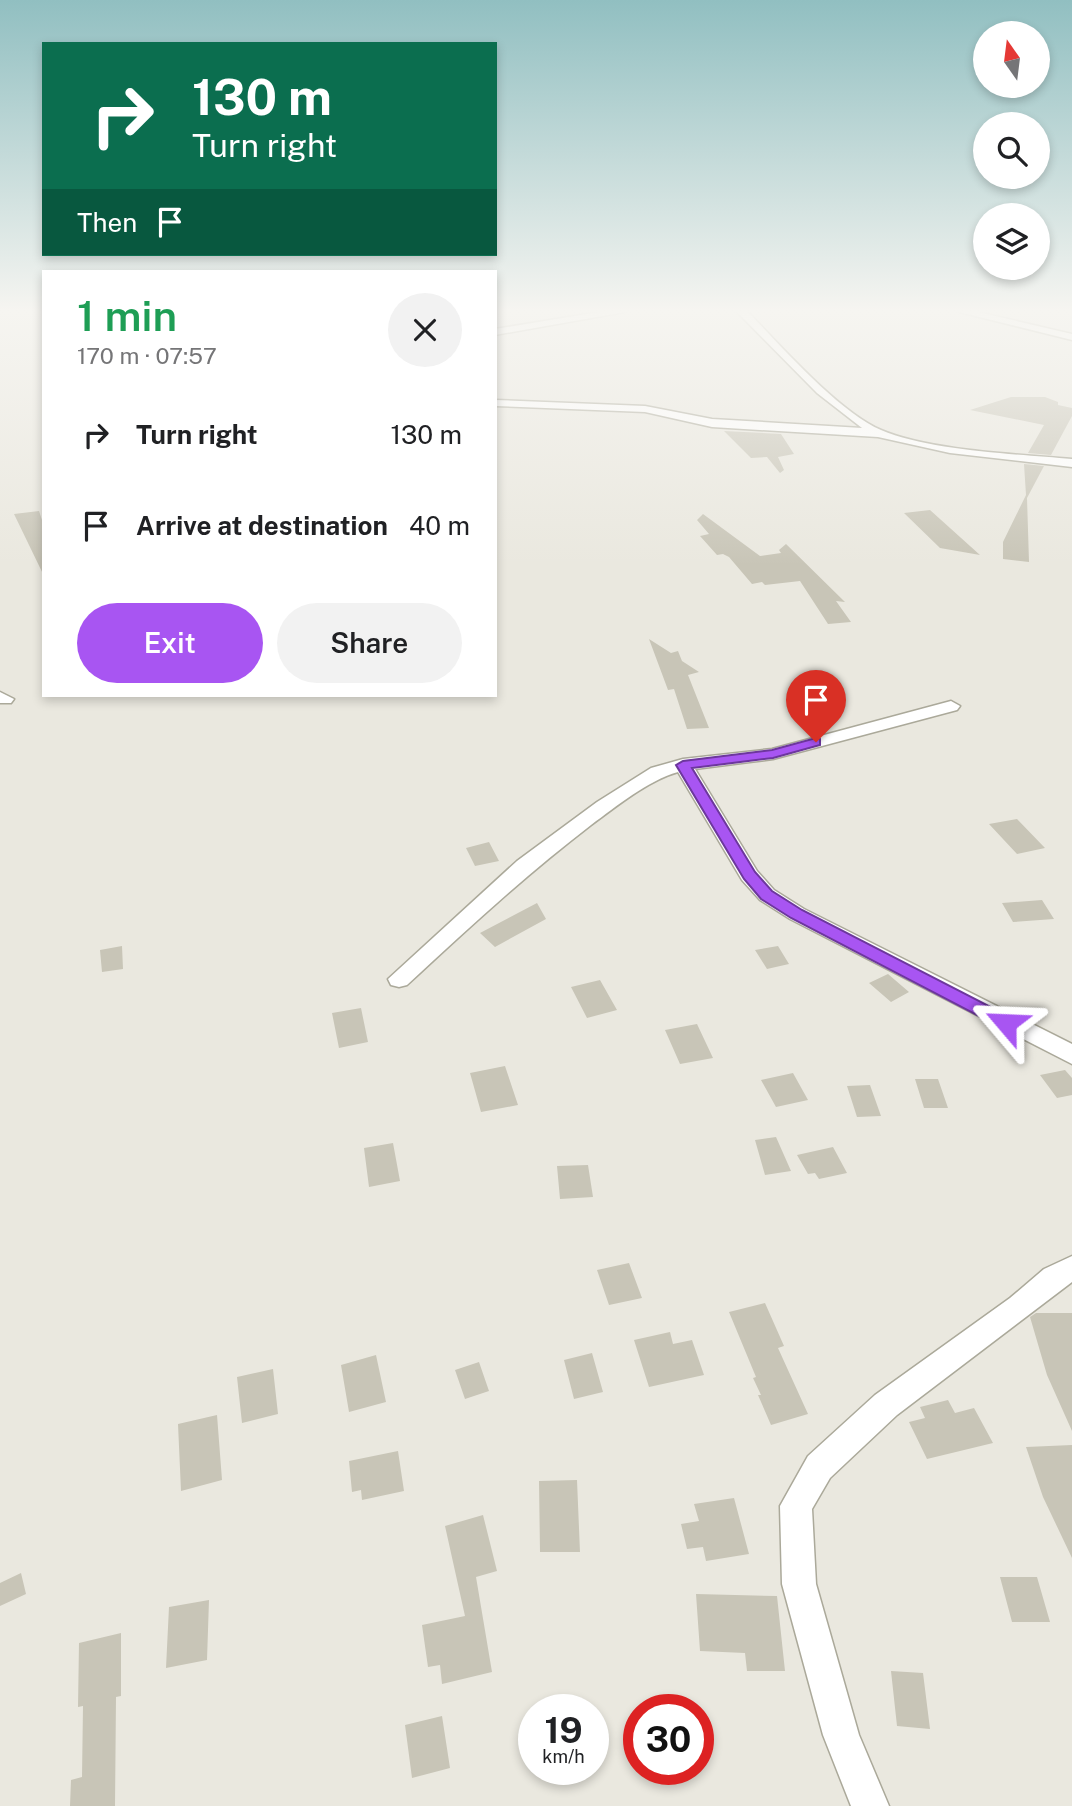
<!DOCTYPE html>
<html lang="en">
<head>
<meta charset="utf-8">
<style>
	:root { --surface:#fff; --page:#f2f2f2; --text:#202124; --muted:#757577; --accent:#a855f2 }
	body { margin:0; font-family:"Public Sans",sans-serif; background:var(--page); color:var(--text); height:100vh; display:flex; flex-direction:column; font-size:26px; white-space:nowrap }
	* { box-sizing:border-box; margin:0 }
	p { font-size:23px; color:var(--muted) }
	.icon { flex:none; width:38px; height:38px; fill:none; stroke:currentColor; stroke-width:2; stroke-linecap:round; stroke-linejoin:round }
	.map { position:relative; flex:1; overflow:hidden }
	.panel { position:absolute; left:42px; top:270px; width:455px; height:427px; display:flex; flex-direction:column; background:var(--surface); border-radius:0px; box-shadow:0 4px 10px #0003 }
	.panel>* { flex:none }
	.guide { position:absolute; left:42px; top:42px; width:455px; height:214px; border-radius:0px; box-shadow:0 4px 10px #0003; background:#0b6e4f; color:#fff; overflow:hidden }
	.needle { width:46px; rotate:346deg }
	.fabs { position:absolute; left:973px; top:21px; display:grid; gap:14px }
	.fabs a { display:grid; place-items:center; width:77px; height:77px; border-radius:50%; background:var(--surface); box-shadow:0 4px 10px #0003; font-size:35px }
	.speed { position:absolute; left:518px; top:1694px; display:flex; gap:14px; font-size:35px; font-weight:700; text-align:center }
	.speed>* { display:grid; place-content:center; width:91px; height:91px; border-radius:50%; background:var(--surface); box-shadow:0 4px 10px #0003; line-height:1 }
	.speed small { font-size:18px; font-weight:400 }
	.speed .limit { border:10px solid #d22; background:#fff; color:#111 }
	.pin { position:absolute; display:grid; place-items:center; width:60px; height:60px; color:#fff; margin:-72px -30px; border-radius:50% 50% 50% 0; rotate:-45deg; box-shadow:0 0 7px #0007 }
	.pin .icon { rotate:45deg }
	.me { position:absolute; width:77px; margin:-38px; rotate:296deg; stroke-linejoin:round; filter:drop-shadow(0 0 5px #0008) }
	.turn { display:flex; align-items:center; gap:24px; height:147px; padding:0 35px; font-size:32px }
	.turn .icon { width:91px; height:91px; stroke-width:2.5 }
	.turn b { display:block; font-size:49px; line-height:60px }
	.then { display:flex; align-items:center; height:66px; padding:0 35px; background:#0003; gap:14px; font-size:26px }
	.round { display:grid; place-items:center; flex:none; width:74px; height:74px; border-radius:37px; background:var(--page) }
	.overview { display:flex; align-items:center; justify-content:space-between; height:119px; padding:0 35px }
	h1 { font-size:42px; font-weight:600; line-height:52px; color:#1e9e55 }
	.cta { display:flex; gap:14px; margin-top:auto; padding:14px 35px }
	.cta a { flex:1; height:80px; border-radius:42px; background:var(--accent); color:#fff; font-size:28px; font-weight:600; line-height:80px; text-align:center }
	.cta a+a { background:var(--page); color:var(--text) }
	ul { padding:0; list-style:none }
	li { display:flex; align-items:center; gap:21px; height:91px; padding:0 35px }
	li div { flex:1 }
	li b { display:block; font-size:26px }
	li em { font-style:normal }
	.map>svg:first-child { display:block }
</style>
</head>
<body>
<div class="map">
<svg width="1072" height="1806" viewBox="0 0 1072 1806">
	<rect width="100%" height="100%" fill="#eae8df"/>
	<path fill="#c8c5b7" d="M1011 397H1045L1058 402V405L1072 408V416L1051 455 1028 453 1044 425 970 410Z
		M724 431 781 434 794 454 778 457 784 470 780 473 767 457 751 458Z
		M1024 464 1044 466 1027 498 1029 562 1003 559V542L1026 495Z
		M930 510 980 555 940 548 904 513Z
		M39 511 44 526V576L14 514Z
		M703 514 760 556 781 553 779 550 786 544 845 602 836 601 851 622 828 624 800 581 765 585 762 582 752 584 729 557 723 554 717 555 700 536 709 534 697 520Z
		M649 639 671 653 678 651 682 661 699 672 688 675 709 728 687 729 674 689 668 690Z
		M1017 819 1045 848 1017 854 989 824Z
		M489 842 499 861 475 866 466 848Z
		M1042 900 1054 919 1013 922 1002 903Z
		M537 903 546 919 495 947 480 933Z
		M122 946 123 969 102 972 100 950Z
		M778 946 789 964 767 969 755 950Z
		M888 974 909 992 891 1002 869 983Z
		M600 980 617 1010 587 1018 571 987Z
		M361 1008 368 1042 339 1048 332 1013Z
		M697 1024 713 1058 680 1064 665 1030Z
		M505 1066 518 1105 481 1112 470 1073Z
		M1065 1070 1072 1078V1095L1057 1098 1040 1075Z
		M793 1073 808 1100 776 1107 761 1080Z
		M915 1079H938L948 1108H924Z
		M870 1085 881 1116 857 1117 847 1086Z
		M776 1137 791 1171 765 1175 755 1140Z
		M393 1143 400 1181 369 1187 364 1148Z
		M833 1147 847 1173 819 1179 815 1173 808 1174 797 1155Z
		M588 1165 593 1197 560 1199 557 1166Z
		M629 1263 642 1298 609 1305 597 1270Z
		M765 1303 784 1346 778 1348 808 1414 771 1425 758 1395H761L753 1378 756 1377 729 1312Z
		M1036 1313H1072V1431L1047 1375 1030 1317Z
		M670 1332 673 1344 692 1340 704 1375 649 1387 634 1340Z
		M592 1353 603 1392 574 1399 564 1360Z
		M376 1355 386 1402 349 1412 341 1365Z
		M479 1362 489 1391 465 1399 455 1370Z
		M273 1369 278 1414 242 1423 237 1377Z
		M948 1400 955 1413 974 1408 993 1443 927 1459 909 1422 925 1418 920 1407Z
		M217 1415 222 1480 181 1491 178 1424Z
		M1072 1445V1558L1043 1497 1026 1447Z
		M398 1451 404 1491 362 1500 361 1490 352 1492 349 1461Z
		M577 1480 580 1552H540L539 1481Z
		M734 1498 749 1554 706 1561 703 1547 687 1549 681 1524 699 1521 694 1504Z
		M483 1515 497 1571 476 1577 492 1672 442 1684 440 1665 428 1667 422 1625 465 1616 445 1526Z
		M21 1573 26 1594 0 1606V1583Z
		M1000 1577H1037L1050 1622H1012Z
		M696 1594 777 1596 785 1671H747L745 1653 700 1651Z
		M209 1600 207 1660 166 1668 169 1607Z
		M121 1633V1696L116 1697 115 1806H70L71 1780 82 1777 83 1706 78 1707 79 1643Z
		M891 1671 923 1673 930 1729 897 1726Z
		M442 1716 450 1768 412 1778 405 1725Z"/>
	<g fill="none" stroke-linecap="round" stroke-linejoin="round">
		<defs>
			<path id="street" d="M599 312H625L495 335V329Z
				M737 312H748C781 346 839 412 881 430 930 451 1017 454 1072 459V467L950 453 878 437 712 427 645 412 495 406V400L645 406 712 419 862 428 817 393Z
				M959 312H978L1072 334V340Z
				M0 692 14 699 11 703H0Z
				M951 701 960 706 957 710 773 759 695 769 757 871 774 890 804 909 1072 1044V1064L790 919 760 900 742 880 678 772C647 781 617 806 591 825 526 875 467 929 407 985L399 987 391 985 388 979 517 861 597 802 651 768 683 759 772 749Z
				M1072 1256V1282L897 1415 830 1478 812 1509 816 1584 859 1735 889 1806H851L823 1735 782 1584 780 1506 808 1456 875 1395 1010 1298 1044 1269Z"/>
		</defs>
		<use href="#street" stroke="#aba99a" stroke-width="3"/>
		<use href="#street" fill="#fff" fill-rule="evenodd"/>
	</g>
	<linearGradient id="sky" x2="0" y2="1"><stop stop-color="#91bfc1"/><stop offset="0.55" stop-color="#f6f5f1"/><stop offset="1" stop-color="#f6f5f1" stop-opacity="0"/></linearGradient>
	<rect width="1072" height="565" fill="url(#sky)"/>
	<path fill="#a855f2" stroke="#6d379d" stroke-width="2" d="M816 738 820 739V745L773 758 692 768 755 872 772 891 802 910 1012 1018 1015 1023 1012 1027H1000L791 918 761 899 744 879 676 765 683 761 772 750Z"/>
</svg>
<div class="fabs">
<a><svg class="needle" viewBox="-14 -14 28 28"><path d="M0-13l5 13h-10z" fill="#e53935"/><path d="M0 13l5-13h-10z" fill="#757577"/></svg></a>
<a><svg class="icon" aria-label="search" viewBox="0 0 24 24"><circle cx="10" cy="10" r="6"/><path d="M15 15l6 6"/></svg></a>
<a><svg class="icon" aria-label="layers" viewBox="0 0 24 24"><path d="M12 4l9 5-9 5-9-5zM3 14l9 5 9-5"/></svg></a>
</div>
<div class="speed"><div>19<small>km/h</small></div><div class="limit">30</div></div>
<div class="pin" style="left:816px;top:742px;background:#d93025"><svg class="icon" aria-label="arrive" viewBox="0 0 24 24"><path d="M6 21V4h12l-3 4 3 4H6"/></svg></div>
<svg class="me" style="left:1006px;top:1023px" viewBox="-20 -20 40 40"><path d="M0-17L14 15 0 8-14 15z" fill="#a855f2" stroke="#fff" stroke-width="4"/></svg>
<div class="guide">
<div class="turn"><svg class="icon" aria-label="right" viewBox="0 0 24 24"><path d="M7 20v-9h11M14 6l5 5-5 5"/></svg><div><b>130 m</b>Turn right</div></div>
<div class="then">Then<svg class="icon" aria-label="arrive" viewBox="0 0 24 24"><path d="M6 21V4h12l-3 4 3 4H6"/></svg></div>
</div>
<section class="panel">
<div class="overview"><div><h1>1 min</h1><p>170 m · 07:57</p></div><a class="round"><svg class="icon" aria-label="close" viewBox="0 0 24 24"><path d="M6 6l12 12M18 6L6 18"/></svg></a></div>
<ul>
<li><svg class="icon" aria-label="right" viewBox="0 0 24 24"><path d="M7 20v-9h11M14 6l5 5-5 5"/></svg><div><b>Turn right</b></div><em>130 m</em></li>
<li><svg class="icon" aria-label="arrive" viewBox="0 0 24 24"><path d="M6 21V4h12l-3 4 3 4H6"/></svg><div><b>Arrive at destination</b></div><em>40 m</em></li>
</ul>
<div class="cta"><a>Exit</a><a>Share</a></div>
</section>
</div>
</body>
</html>
